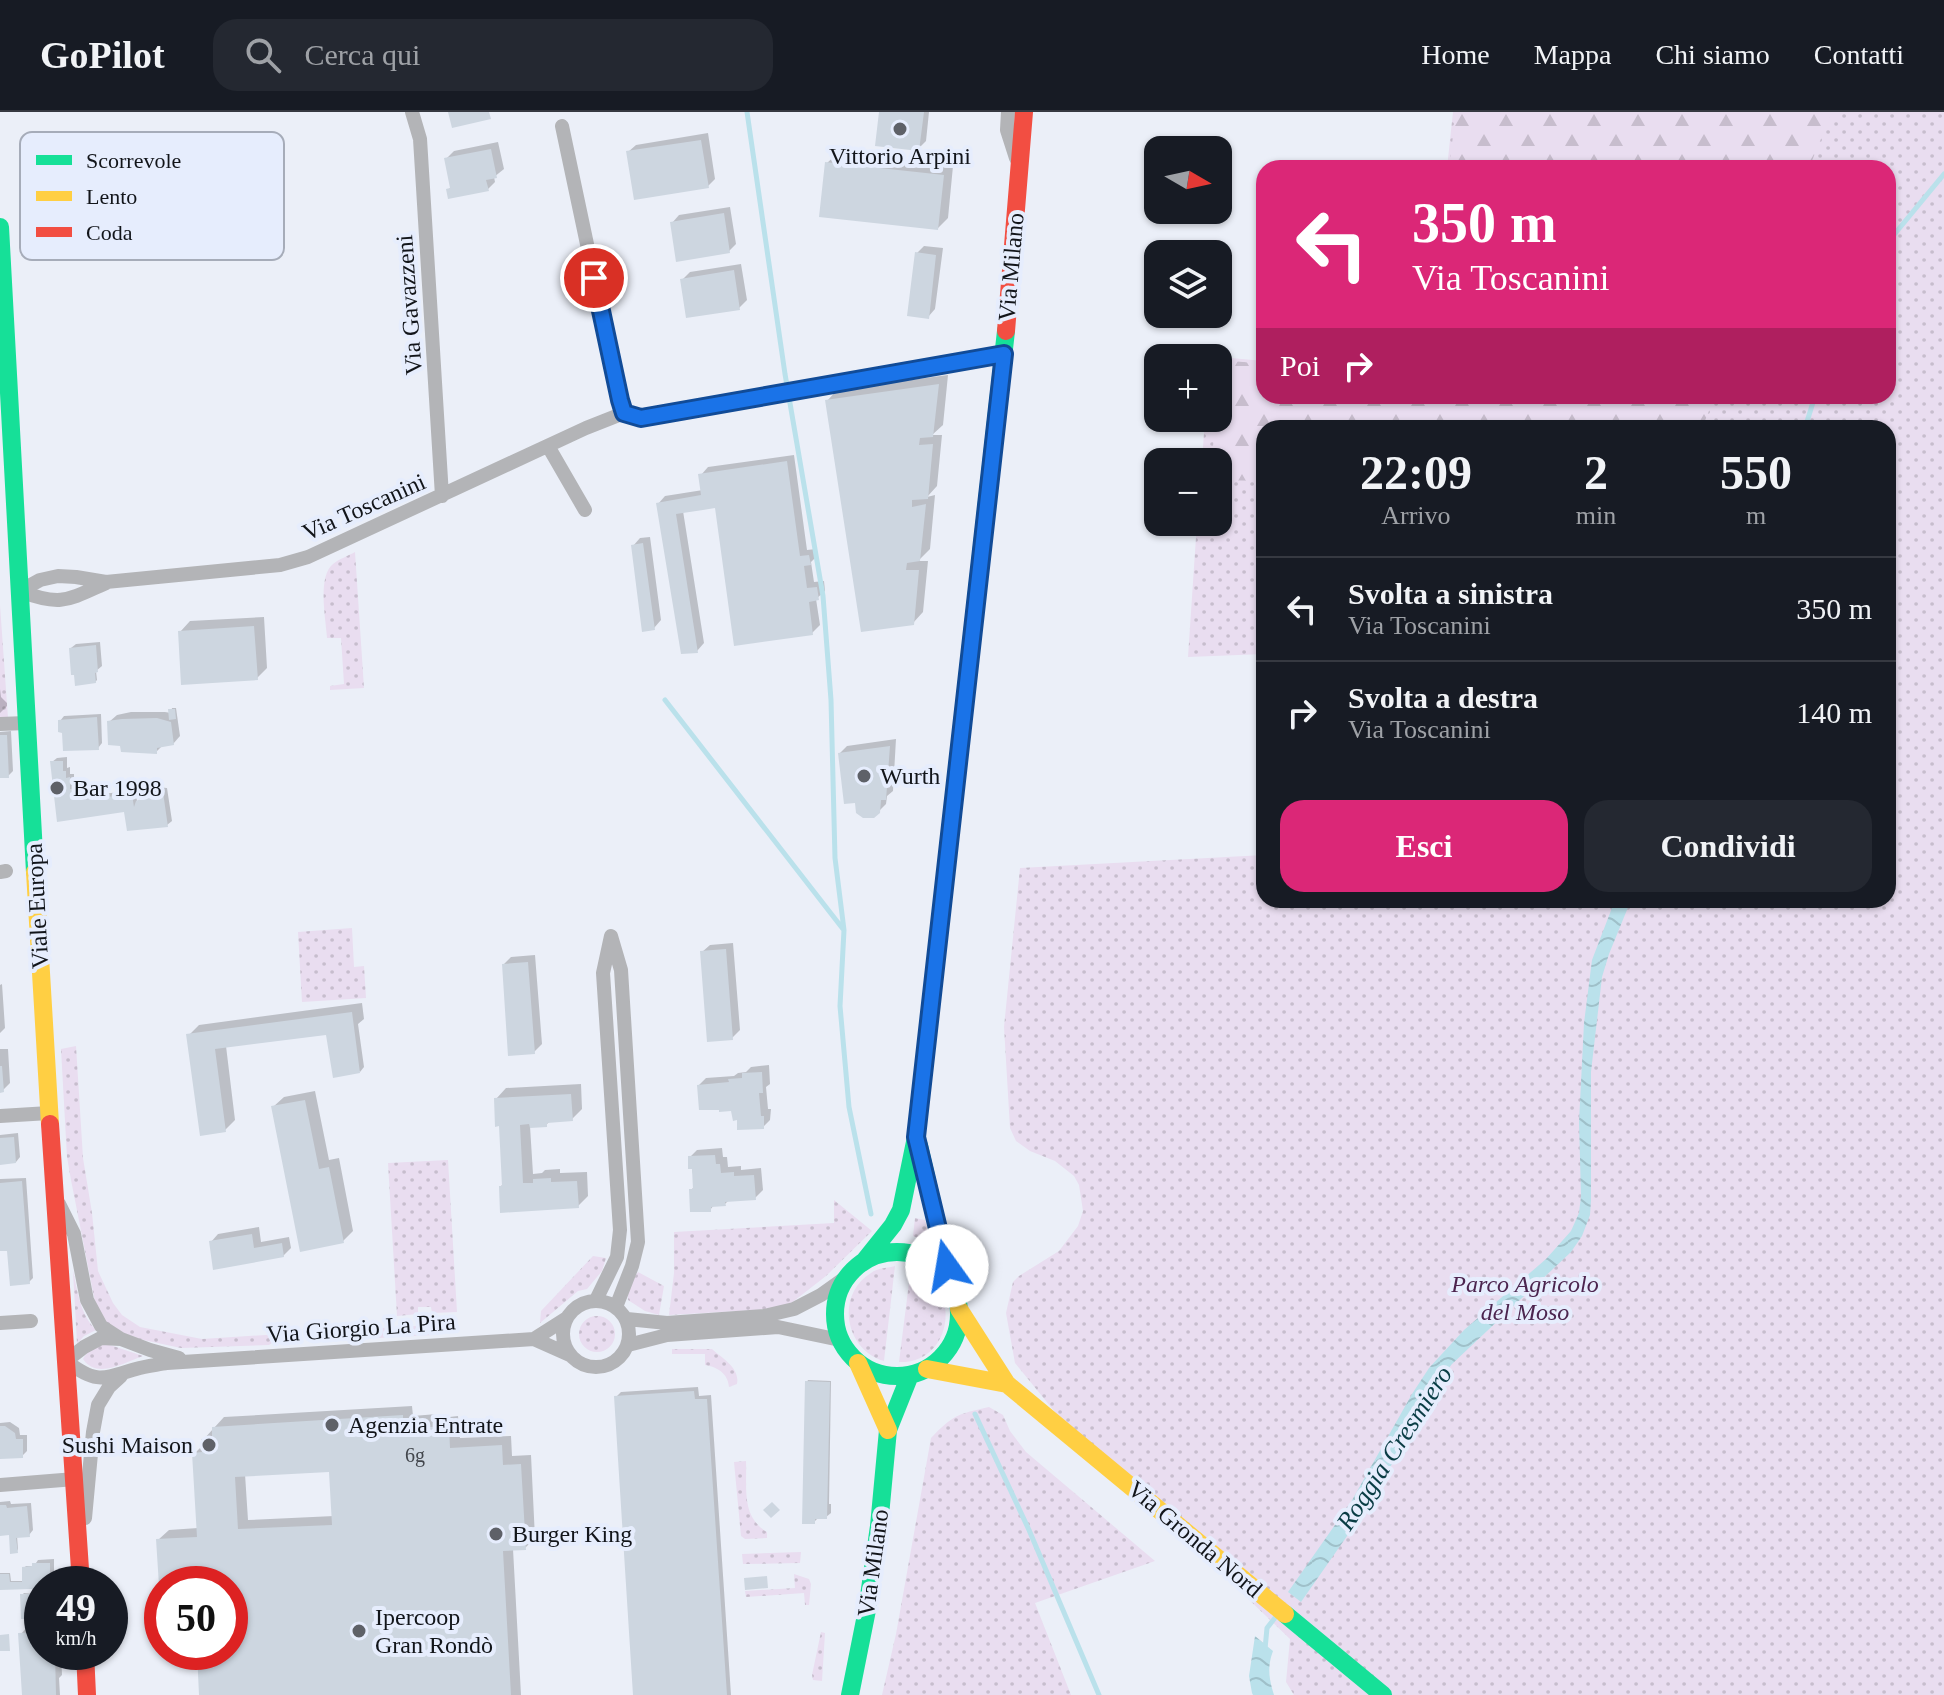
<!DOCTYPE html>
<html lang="it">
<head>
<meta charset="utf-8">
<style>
	:root { --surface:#171b24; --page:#242831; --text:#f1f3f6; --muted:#9ea1a6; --line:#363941; --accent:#db2777 }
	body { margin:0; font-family:Georgia,serif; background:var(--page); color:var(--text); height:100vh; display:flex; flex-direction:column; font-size:30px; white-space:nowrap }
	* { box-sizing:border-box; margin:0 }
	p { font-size:26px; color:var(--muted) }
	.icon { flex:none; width:44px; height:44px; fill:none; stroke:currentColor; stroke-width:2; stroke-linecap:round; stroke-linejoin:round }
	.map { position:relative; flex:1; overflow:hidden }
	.side { position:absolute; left:1256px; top:308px; width:640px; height:488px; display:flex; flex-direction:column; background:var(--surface); border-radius:24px; box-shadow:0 2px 6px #0004 }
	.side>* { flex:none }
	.banner { position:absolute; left:1256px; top:48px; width:640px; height:244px; border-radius:24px; box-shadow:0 2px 6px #0004; background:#db2777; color:#fff; overflow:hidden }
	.needle { width:52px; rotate:99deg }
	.controls { position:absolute; left:1144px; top:24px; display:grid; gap:16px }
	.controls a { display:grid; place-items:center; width:88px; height:88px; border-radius:16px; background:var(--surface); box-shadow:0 2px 6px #0004; font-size:40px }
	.speed { position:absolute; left:24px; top:1454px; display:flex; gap:16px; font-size:40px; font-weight:700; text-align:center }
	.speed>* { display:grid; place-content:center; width:104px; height:104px; border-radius:50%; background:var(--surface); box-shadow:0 2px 6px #0004; line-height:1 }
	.speed small { font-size:20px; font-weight:400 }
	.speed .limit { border:12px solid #d22; background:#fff; color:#111 }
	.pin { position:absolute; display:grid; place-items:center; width:68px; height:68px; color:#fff; margin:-34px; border:4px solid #fff; border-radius:50%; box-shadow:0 2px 8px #0007 }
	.me { position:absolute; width:88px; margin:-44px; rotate:347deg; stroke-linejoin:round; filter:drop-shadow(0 0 6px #0008) }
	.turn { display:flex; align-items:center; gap:28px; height:168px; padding:0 24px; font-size:36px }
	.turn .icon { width:104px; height:104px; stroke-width:2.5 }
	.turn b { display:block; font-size:56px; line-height:68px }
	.then { display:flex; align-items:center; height:76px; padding:0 24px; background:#0003; gap:16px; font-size:30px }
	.eta { display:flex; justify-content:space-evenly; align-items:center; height:136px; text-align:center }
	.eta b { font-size:48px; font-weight:600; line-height:56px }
	.button { display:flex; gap:16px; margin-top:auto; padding:16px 24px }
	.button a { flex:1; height:92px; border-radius:24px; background:var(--accent); color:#fff; font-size:32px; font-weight:600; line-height:92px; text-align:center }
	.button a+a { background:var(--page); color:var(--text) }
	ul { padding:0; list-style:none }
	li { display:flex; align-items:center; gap:24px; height:104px; padding:0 24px; border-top:2px solid var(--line) }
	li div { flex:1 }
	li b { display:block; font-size:30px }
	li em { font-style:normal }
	header { display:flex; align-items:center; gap:48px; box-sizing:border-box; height:112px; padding:0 40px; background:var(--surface); border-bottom:2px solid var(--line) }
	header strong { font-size:38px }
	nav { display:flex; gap:44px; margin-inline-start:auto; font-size:28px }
	.search { width:560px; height:72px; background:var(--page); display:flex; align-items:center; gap:20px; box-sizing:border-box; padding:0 28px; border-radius:24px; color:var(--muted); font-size:30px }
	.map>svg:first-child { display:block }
</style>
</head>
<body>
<header>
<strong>GoPilot</strong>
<div class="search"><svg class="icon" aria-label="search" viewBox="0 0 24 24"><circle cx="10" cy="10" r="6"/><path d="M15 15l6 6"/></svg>Cerca qui</div>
<nav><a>Home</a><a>Mappa</a><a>Chi siamo</a><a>Contatti</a></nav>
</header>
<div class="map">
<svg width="1944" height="1583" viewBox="0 0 1944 1583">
	<defs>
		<pattern id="grass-dots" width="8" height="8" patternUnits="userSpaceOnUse" patternTransform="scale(2)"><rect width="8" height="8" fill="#e9ddf0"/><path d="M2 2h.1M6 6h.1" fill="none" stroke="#c7bdcd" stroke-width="1.8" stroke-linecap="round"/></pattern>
		<pattern id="forest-firs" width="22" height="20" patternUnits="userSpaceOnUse" patternTransform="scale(2)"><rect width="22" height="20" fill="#e9ddf0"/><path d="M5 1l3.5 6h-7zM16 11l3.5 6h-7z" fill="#c7bdcd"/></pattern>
		<pattern id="water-waves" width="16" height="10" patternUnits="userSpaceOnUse" patternTransform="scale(2)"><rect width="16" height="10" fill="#bae1eb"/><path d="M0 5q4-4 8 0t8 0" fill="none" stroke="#9fc0c9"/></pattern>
	</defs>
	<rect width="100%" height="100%" fill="#ebeff8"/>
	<path fill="url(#grass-dots)" d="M1453 0H1944V1583H1294L1286 1570 1290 1527 1059 1305 1015 1251 1006 1201 1013 1170 1019 1164 1059 1139 1078 1114 1083 1099 1079 1073 1074 1064 1055 1049 1030 1039 1016 1029 1010 1016 1004 915 1020 756 1264 743V788H1888V316H1264V542L1188 545 1197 410H1218V350H1202L1205 306H1218V259L1231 246 1264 249V284H1888V56H1447Z
		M355 440 364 576 330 578V574L344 572 341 526H327C326 508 317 465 333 452 339 447 348 444 355 440Z
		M0 493 8 606H0Z
		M352 816 354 855 364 854 366 886 302 890 298 820Z
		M76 934 83 1046 92 1101 98 1159 113 1191 122 1203 140 1215 202 1227 281 1222 278 1227 269 1233 181 1236 134 1226 107 1213 95 1190 71 1068 67 1045 61 937Z
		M448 1048 457 1200 432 1201 431 1195H418V1202L397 1204 388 1051Z
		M834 1088 872 1119 826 1164 790 1192 772 1197 669 1203 674 1161V1120L834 1111Z
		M915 1106 925 1108 931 1132 913 1124Z
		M593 1144 606 1146 602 1159 587 1177 578 1179 540 1211 541 1199Z
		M895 1154 884 1249C845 1238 835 1183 871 1161 877 1156 887 1156 895 1154Z
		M911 1155C958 1169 956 1238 912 1249 908 1250 904 1250 899 1250Z
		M73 1159C78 1181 80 1202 96 1218L84 1224 77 1232Z
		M638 1160 664 1174 659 1203 645 1199 628 1188C627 1177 632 1169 638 1160Z
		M579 1222a18 18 0 1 1 36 0a18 18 0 1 1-36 0Z
		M433 1213V1223L323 1229 313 1224 312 1220Z
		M107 1232 143 1244C125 1250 97 1268 83 1247 87 1239 97 1233 107 1232Z
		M672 1237H712C723 1247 740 1256 737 1272L729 1275C728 1261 717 1255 705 1253V1242H672Z
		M989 1295 1003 1303 1010 1319 1026 1340 1155 1449 1035 1491 1071 1583H882L896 1522 931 1326C953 1303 958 1302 989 1295Z
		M746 1349C747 1376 741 1405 767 1420V1426L745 1427 741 1424 734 1350Z
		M801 1440 800 1451 743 1452 742 1442Z
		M794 1462 809 1467 811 1472 809 1493H805L804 1481 746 1485 745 1479 795 1476Z
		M821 1520 825 1521 822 1569 813 1568 812 1563Z"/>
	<path fill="url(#forest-firs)" d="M1456 0H1832L1809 56H1449Z
		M1232 249 1264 252V284H1715L1702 316H1264V369L1218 368V350H1212L1215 306H1218V266Z"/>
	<path fill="url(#water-waves)" d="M1615 788H1631L1609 842 1602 865 1591 960V1089L1590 1103 1582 1124 1571 1140 1452 1252 1428 1284 1375 1384 1301 1490 1288 1480 1351 1390 1412 1282 1429 1256 1464 1218 1546 1147 1571 1119 1579 1101 1581 1084 1579 1010 1584 911 1592 848Z
		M1255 1524 1273 1539C1267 1555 1269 1567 1274 1583H1253L1252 1581 1249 1564Z"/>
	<path fill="#0003" fill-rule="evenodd" d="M881 0H929L926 29 918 37Z
		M708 21 715 67 708 74 628 40 636 33Z
		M498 30 504 57 494 65 495 70 488 77 448 78 452 74 446 47 454 39Z
		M838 41 953 54 948 106 938 116 827 51Z
		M730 95 736 132 729 139 672 111 679 103Z
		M924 134 943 136 935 197 928 205 917 141Z
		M741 152 747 188 739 196 682 168 690 160Z
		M948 263 943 313 932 323H942L937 374 927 385 935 383 930 437 918 449H928L923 500 913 511 827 289 837 278Z
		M794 343 807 438 816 437 817 444 811 450 814 470 824 469 825 479 816 487 820 513 812 521 716 394 683 399 704 531 697 539 658 392 665 384 703 378 701 363 708 355Z
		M650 425 661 508 654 516 633 434 640 426Z
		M264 505 267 556 257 566 180 520 190 509Z
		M100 530 102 554 96 559 97 568 95 570 71 536 76 532Z
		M0 577 1 585 7 591V594L0 601Z
		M172 596H176L180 624 173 632 163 633 156 640 122 632 109 610 117 603 131 600H165L171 601Z
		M101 602 102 631 98 636 60 609 64 604Z
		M11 619 13 659 8 664H0V620Z
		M896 627 893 679 887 684 886 692 878 700 840 641 847 634Z
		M67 645V656L70 655V662H74V674L84 673 86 684 136 678 137 690 156 675 167 676 172 709 167 713 125 698 59 707 52 650 57 646Z
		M733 831 740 918 732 926 702 840 710 833Z
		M535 843 542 932 534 940 504 852 511 845Z
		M2 872 5 916 0 921V873Z
		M362 891 364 907 358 912 364 955 360 960 328 920 226 934 235 1008 225 1018 189 923 199 913Z
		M0 937H8L10 971 3 978 0 979Z
		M769 953 770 972 766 975 768 997H771L770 1008 763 1015 739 1006 733 997 699 973 706 966 734 964 738 961 746 960 751 955Z
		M581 972 582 997 572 1007 551 1008 546 1013 530 1014 533 1062 542 1061 545 1058 560 1057V1061L587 1060 588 1084 578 1094 501 1074 504 1071 501 1012 496 987 506 976Z
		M315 979 329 1048 339 1046 353 1119 343 1129 273 995 284 985Z
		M18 1021 20 1045 16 1050 0 1051V1023Z
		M722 1036 723 1045H727L728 1055 741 1054V1058L761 1056 763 1078 755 1086 729 1088 725 1092 714 1093 710 1098 691 1078 695 1074 690 1045 697 1038Z
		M26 1066 33 1166 29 1170 0 1125V1067Z
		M259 1115 261 1130 289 1125 291 1136 283 1144 211 1130 218 1122Z
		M808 1268 831 1269 829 1392H831V1401L826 1405H819L814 1410 807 1270Z
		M698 1275 699 1284 711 1283 731 1583H635L616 1285 621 1280Z
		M412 1294 413 1304 437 1302 441 1306 458 1304 460 1326 511 1324 512 1344 531 1343 535 1426 525 1436 513 1437 521 1583H201L199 1540H230V1472H162V1497L158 1428 169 1418 198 1416 194 1342 204 1332 203 1328 224 1305ZM331 1358 334 1404 248 1408 245 1362Z
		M10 1310 19 1316 20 1323H27V1339L22 1344 0 1345V1311Z
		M10 1389 11 1392 31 1391 33 1418 29 1423 17 1424 18 1437 17 1439 10 1421 0 1422V1390Z
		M54 1447V1472H42V1505L22 1483 24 1481 34 1482V1473L0 1476V1454V1461H10L11 1469H24V1456L26 1454H34L38 1448Z
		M28 1514H42V1540H61L62 1563 59 1566 60 1583H24L21 1522Z"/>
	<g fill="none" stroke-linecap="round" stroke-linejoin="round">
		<path stroke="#bae1eb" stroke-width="5" d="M747 0 785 262 823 484 831 588 835 746 844 818 840 894 849 995 871 1102
			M1888 130 1944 62
			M1805 316 1815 284
			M665 588 843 817
			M975 1302 1029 1418 1099 1583
			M1265 1537 1267 1516 1278 1502"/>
	</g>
	<path fill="#cdd6e0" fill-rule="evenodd" d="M448 0H489L491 7 452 16Z
		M879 0H924L919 39 875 34Z
		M701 28 709 76 634 88 626 39Z
		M491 37 497 66 486 68 489 79 448 87 446 77 450 76 444 46Z
		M825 50 944 63 938 118 819 105Z
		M724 101 730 141 676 150 670 110Z
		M915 140 936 143 929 207 907 204Z
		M734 158 740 198 686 206 680 167Z
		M939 272 933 325 920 326 919 333 933 332 928 387 912 388V395L926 392 920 449 907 451 906 458H919L914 513 861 520 825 288Z
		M787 349 800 444 809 443 811 453 804 454 807 476 817 475 819 488 809 490 813 523 734 534 715 396 703 398 676 402 698 541 681 542 656 391 701 383 698 362Z
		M643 431 655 518 642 520 631 433Z
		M254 514 258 568 181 573 178 519Z
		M96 533 98 560 95 561 96 571 75 574 74 563H71L69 536Z
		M168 597H175L176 607 169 608Z
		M97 605 99 638 63 639 62 621 58 620V608Z
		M157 606 171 610 174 633 157 636V642L121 640 120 634 108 633 107 609 122 607Z
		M0 623H7L9 666H0Z
		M890 634 886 688H881L880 701 874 706H863L856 701 855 691 844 692 838 641Z
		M50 649H63V659H66V666L70 665V677L80 676 82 688 132 682 134 695 136 689 150 682V679L163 680 168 715 127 719 124 700 57 710Z
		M726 837 733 928 707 930 700 839Z
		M528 850 535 942 508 944 502 852Z
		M352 900 360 961 333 966 326 923 215 937 226 1020 200 1024 186 922Z
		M0 954H2L4 980 0 981Z
		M762 960 763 981H759L761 1004H764V1017L737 1018V1008L733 1009 731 999 719 1000V998H699L697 973 729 970 728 967 742 966V961Z
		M571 982 573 1009 547 1011V1015L530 1016 529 1012 520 1013 523 1071H533V1067L551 1066V1070L577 1069 579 1096 500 1101 499 1074H502L499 1014 495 1015 494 986Z
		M305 988 319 1057 329 1055 344 1131 300 1140 271 994Z
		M14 1025 16 1051 0 1053V1026Z
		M715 1043 716 1052H720L721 1061 734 1060V1064L754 1063 756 1088 725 1090 726 1094 711 1095V1100H690L689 1077H693L692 1057H688V1044Z
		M22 1069 30 1172 10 1174 7 1139H0V1071Z
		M252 1122 254 1136 282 1131 284 1145 213 1158 209 1129Z
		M805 1269 830 1270 827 1407H815V1412H802Z
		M694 1279 695 1287H707L727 1583H633L614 1284Z
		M403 1303V1313L426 1311 430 1315 449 1314 450 1336 502 1333 503 1353 521 1352 526 1438 503 1439 511 1583H199L197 1540H230V1472H162V1489H160L156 1427 197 1425 192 1341 202 1340 201 1327 212 1326V1315ZM329 1360 332 1413 238 1417 235 1365Z
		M0 1314H5L15 1321 16 1327H23V1346L0 1347Z
		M772 1390 780 1398 771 1406 763 1398Z
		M0 1393H6L7 1396 27 1394 30 1425 16 1426 18 1441 10 1442 9 1423 0 1424Z
		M32 1451H50V1472H42V1507H21L20 1482H32V1477L0 1478V1462H9L10 1470H22V1455L32 1454Z
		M767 1464 768 1476 745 1478 744 1466Z
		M42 1520V1540H55L56 1583H22L18 1521Z
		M9 1522 10 1539H0V1523Z"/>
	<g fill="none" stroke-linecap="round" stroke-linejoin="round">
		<path stroke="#b3b4b7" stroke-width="14" d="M412 0 420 27 421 43 442 384
			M1008 0 1007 18 1016 46
			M562 14 620 288 624 301
			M548 334 585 398
			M20 479 40 468 58 464 76 465 106 470 280 453 308 445 586 316 624 301 641 306 1004 242
			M20 479C61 495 68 488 106 471
			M0 612 26 611
			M0 760 6 759
			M0 1004 49 1001
			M59 1092 74 1122 87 1188 101 1214 121 1227 150 1238 179 1246
			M596 1188 617 1145 620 1118 603 861 611 824 621 858 638 1130 632 1154 616 1195
			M563 1222a33 33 0 1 1 66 0a33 33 0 1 1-66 0Z
			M627 1207 667 1211 764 1204 794 1197 821 1183 849 1163
			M0 1211 31 1209
			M121 1227 101 1226 84 1235 66 1249C96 1272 102 1267 136 1257 146 1254 157 1253 167 1251L534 1227 570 1243
			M534 1227 567 1206
			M628 1233 667 1223 778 1215 840 1228
			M0 1373 75 1367
			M85 1406 93 1320 98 1293 109 1275 121 1264"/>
		<path stroke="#16e098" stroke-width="18" d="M0 115 35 760
			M919 1034 950 1168
			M835 1202a62 62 0 1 1 124 0a62 62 0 1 1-124 0Z
			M865 1148 893 1113 901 1098 916 1025 1006 219
			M1285 1502 1383 1583
			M850 1583 867 1498 879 1414 888 1318 910 1263"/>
		<path stroke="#ffcf43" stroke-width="18" d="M35 760 50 1012
			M959 1197 1007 1272 1285 1502
			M858 1251 888 1318
			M927 1257 1007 1272"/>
		<path stroke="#f24e42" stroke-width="18" d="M1006 219 1024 0
			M50 1012 81 1472
			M85 1540 87 1583"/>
	</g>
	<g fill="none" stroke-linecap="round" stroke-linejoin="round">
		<defs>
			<path id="route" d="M594 166 620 288 624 301 641 306 1004 242 916 1025 947 1154"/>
		</defs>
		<use href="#route" stroke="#114b97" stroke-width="20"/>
		<use href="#route" stroke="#1a73e8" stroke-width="14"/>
	</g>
	<g fill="#5e6168" stroke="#e6edfd" stroke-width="3">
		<circle cx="900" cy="17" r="8"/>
		<circle cx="864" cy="664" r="8"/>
		<circle cx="57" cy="676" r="8"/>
		<circle cx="332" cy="1313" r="8"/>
		<circle cx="209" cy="1333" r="8"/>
		<circle cx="496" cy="1422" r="8"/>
		<circle cx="359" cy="1519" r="8"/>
	</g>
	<g text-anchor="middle" stroke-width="8" stroke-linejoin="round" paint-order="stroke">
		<g font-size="20" fill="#42464c">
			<text x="415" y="1350">6g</text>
		</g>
		<g font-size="24" fill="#12151a" stroke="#e6edfd" text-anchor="start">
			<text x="900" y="52" text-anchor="middle">Vittorio Arpini</text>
			<text x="880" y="672">Wurth</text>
			<text x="73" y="684">Bar 1998</text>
			<text x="348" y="1321">Agenzia Entrate</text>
			<text x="193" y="1341" text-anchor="end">Sushi Maison</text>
			<text x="512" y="1430">Burger King</text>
			<text x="375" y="1513">Ipercoop<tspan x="375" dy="28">Gran Rondò</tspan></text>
		</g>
		<g font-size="24" fill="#12151a" stroke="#e6edfd">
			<text transform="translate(1011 155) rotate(-85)" y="8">Via Milano</text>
			<text transform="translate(409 193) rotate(-94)" y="8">Via Gavazzeni</text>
			<text transform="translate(364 395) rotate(-24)" y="8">Via Toscanini</text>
			<text transform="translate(37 794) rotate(-93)" y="8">Viale Europa</text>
			<text transform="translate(361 1216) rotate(-4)" y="8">Via Giorgio La Pira</text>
			<text transform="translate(1195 1427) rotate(40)" y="8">Via Gronda Nord</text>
			<text transform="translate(873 1451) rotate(-82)" y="8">Via Milano</text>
		</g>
		<g font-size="24" font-style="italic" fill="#4c254f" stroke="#e6edfd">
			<text x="1525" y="1180">Parco Agricolo<tspan x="1525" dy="28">del Moso</tspan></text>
		</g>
		<g font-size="26" font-style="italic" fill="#0a3d45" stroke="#e6edfd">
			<text transform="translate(1394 1336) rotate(-57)" y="9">Roggia Cresmiero</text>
		</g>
	</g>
	<rect x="20" y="20" width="264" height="128" rx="12" fill="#e6edfd" stroke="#a6acb9" stroke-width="2"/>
	<rect x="36" y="43" width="36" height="10" fill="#16e098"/>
	<rect x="36" y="79" width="36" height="10" fill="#ffcf43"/>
	<rect x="36" y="115" width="36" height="10" fill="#f24e42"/>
	<g font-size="22" fill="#12151a">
		<text x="86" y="56">Scorrevole</text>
		<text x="86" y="92">Lento</text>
		<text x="86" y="128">Coda</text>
	</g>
</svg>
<div class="controls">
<a><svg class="needle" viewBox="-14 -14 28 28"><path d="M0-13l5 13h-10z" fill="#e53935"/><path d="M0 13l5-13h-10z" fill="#9ea1a6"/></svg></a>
<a><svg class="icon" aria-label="layers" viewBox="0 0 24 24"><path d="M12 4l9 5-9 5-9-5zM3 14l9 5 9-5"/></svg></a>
<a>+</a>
<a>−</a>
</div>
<div class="speed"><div>49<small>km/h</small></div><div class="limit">50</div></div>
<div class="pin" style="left:594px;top:166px;background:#d93025"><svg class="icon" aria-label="arrive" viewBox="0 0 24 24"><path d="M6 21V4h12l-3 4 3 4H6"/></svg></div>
<svg class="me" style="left:947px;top:1154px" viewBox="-20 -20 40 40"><circle r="19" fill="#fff"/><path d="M0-13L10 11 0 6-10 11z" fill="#1a73e8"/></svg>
<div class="banner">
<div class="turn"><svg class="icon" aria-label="left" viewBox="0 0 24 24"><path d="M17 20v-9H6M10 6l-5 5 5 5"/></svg><div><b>350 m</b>Via Toscanini</div></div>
<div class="then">Poi<svg class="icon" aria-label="right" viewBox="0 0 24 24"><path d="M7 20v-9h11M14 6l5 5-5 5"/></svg></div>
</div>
<section class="side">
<div class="eta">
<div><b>22:09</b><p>Arrivo</p></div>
<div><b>2</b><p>min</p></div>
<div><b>550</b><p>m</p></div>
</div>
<ul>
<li><svg class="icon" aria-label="left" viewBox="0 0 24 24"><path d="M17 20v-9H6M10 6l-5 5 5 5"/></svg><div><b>Svolta a sinistra</b><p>Via Toscanini</p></div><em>350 m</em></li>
<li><svg class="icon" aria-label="right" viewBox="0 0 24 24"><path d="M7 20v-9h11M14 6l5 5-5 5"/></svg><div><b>Svolta a destra</b><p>Via Toscanini</p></div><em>140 m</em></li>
</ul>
<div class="button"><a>Esci</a><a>Condividi</a></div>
</section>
</div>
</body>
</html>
